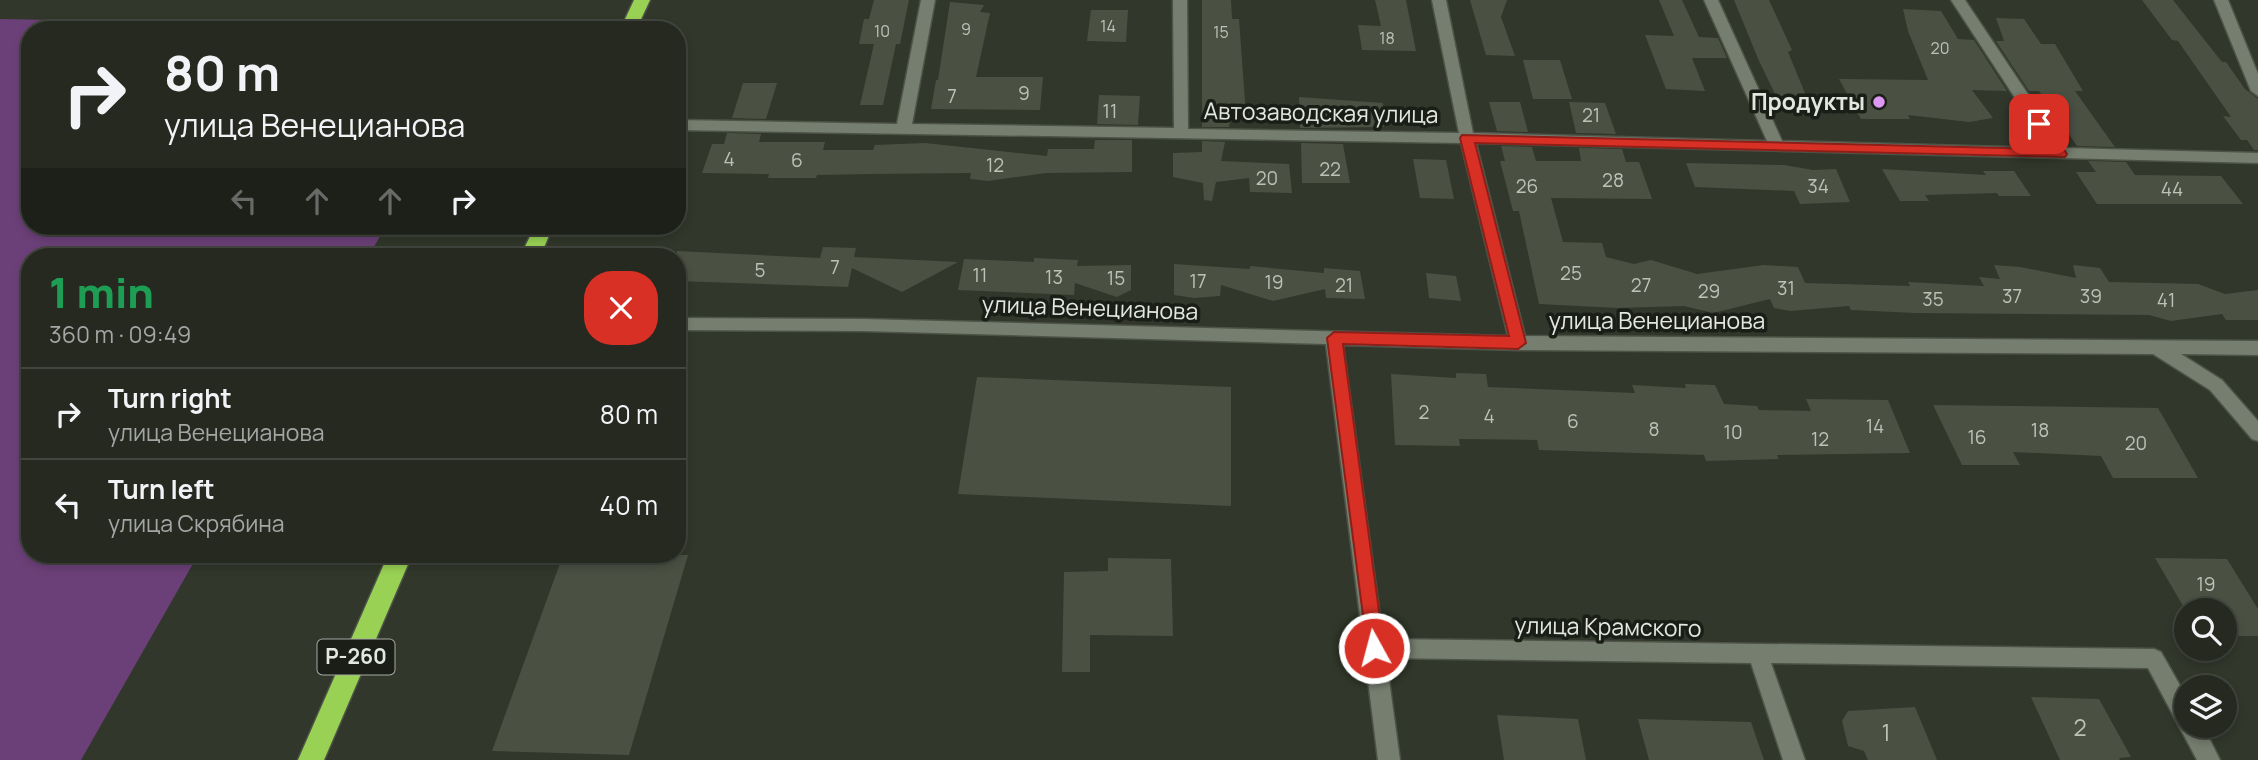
<!DOCTYPE html>
<html lang="en">
<head>
<meta charset="utf-8">
<style>
	:root { --surface:#252920; --page:#2d3129; --text:#f1f3f6; --muted:#a3a6a5; --line:#42453e }
	body { margin:0; font-family:Manrope,sans-serif; background:var(--page); color:var(--text); height:100vh; display:flex; flex-direction:column; font-size:26px; white-space:nowrap }
	* { box-sizing:border-box; margin:0 }
	p { font-size:23px; color:var(--muted) }
	.icon { flex:none; width:38px; height:38px; fill:none; stroke:currentColor; stroke-width:2; stroke-linecap:round; stroke-linejoin:round }
	.map { position:relative; flex:1; overflow:hidden }
	.side { position:absolute; left:21px; top:248px; width:665px; height:315px; display:flex; flex-direction:column; background:var(--surface); border-radius:28px; box-shadow:0 4px 10px #0003,0 0 0 2px var(--line) }
	.side>* { flex:none }
	.guide { position:absolute; left:21px; top:21px; width:665px; height:214px; border-radius:28px; box-shadow:0 4px 10px #0003,0 0 0 2px var(--line); background:#252920; color:var(--text); overflow:hidden }
	.fabs { position:absolute; left:2174px; top:598px; display:grid; gap:14px }
	.fabs a { display:grid; place-items:center; width:63px; height:63px; border-radius:50%; background:var(--surface); box-shadow:0 4px 10px #0003,0 0 0 2px var(--line); font-size:35px }
	.pin { position:absolute; display:grid; place-items:center; width:60px; height:60px; color:#fff; margin:-30px; border-radius:14px; box-shadow:0 4px 10px #0006 }
	.me { position:absolute; width:77px; margin:-38px; rotate:353deg; stroke-linejoin:round; filter:drop-shadow(0 0 5px #0008) }
	.turn { display:flex; align-items:center; gap:24px; height:147px; padding:0 28px; font-size:32px }
	.turn .icon { width:91px; height:91px; stroke-width:2.5 }
	.turn b { display:block; font-size:49px; line-height:60px }
	.lanes { display:flex; align-items:center; height:66px; padding:0 28px; background:#0003; justify-content:center; gap:35px; direction:ltr }
	.lanes .off { opacity:.35 }
	.round { display:grid; place-items:center; flex:none; width:74px; height:74px; border-radius:28px; background:var(--page) }
	.headline { display:flex; align-items:center; justify-content:space-between; height:119px; padding:0 28px }
	h1 { font-size:42px; font-weight:800; line-height:52px; color:#1e9e55 }
	ul { padding:0; list-style:none }
	li { display:flex; align-items:center; gap:21px; height:91px; padding:0 28px; border-top:2px solid var(--line) }
	li div { flex:1 }
	li b { display:block; font-size:26px }
	li em { font-style:normal }
	.map>svg:first-child { display:block }
</style>
</head>
<body>
<div class="map">
<svg width="2258" height="760" viewBox="0 0 2258 760">
	<rect width="100%" height="100%" fill="#31372a"/>
	<path fill="#6b4078" d="M0 19 500 28 30 30V226H386L368 257H30V555H198L81 760H0Z"/>
	<path fill="#4a5143" d="M874 0H909L900 44H896L883 105H860L874 44H859L864 19H869Z
		M1202 0H1231L1232 19H1239L1246 115H1231L1229 127H1202Z
		M1375 0H1406L1416 51 1362 50 1358 25 1381 26Z
		M1470 0H1507L1501 17 1515 56 1486 55Z
		M1659 0H1682L1699 37 1718 38 1727 58H1692L1705 91 1666 89 1645 35 1674 36Z
		M1734 0H1769L1792 50 1788 52 1807 98H1777L1759 61Z
		M2142 0H2173L2222 62H2226L2245 89 2258 99V150H2254L2247 140H2241L2223 116 2231 117 2178 41 2172 40Z
		M950 2 984 5 980 12 990 13 976 77H1043L1040 110 931 109 936 80H938Z
		M1903 9 1941 11 1958 39 1974 40 2007 91 1972 90 1993 118 1969 122 1908 115 1910 119H1861L1839 79 1928 80 1908 31Z
		M1091 10H1128L1126 42 1087 41Z
		M1996 18 2024 19 2041 44H2055L2083 91H2075L2115 147 2077 146 2039 91H2029L1996 41H2004Z
		M1523 60H1560L1572 99H1533Z
		M743 83H777L766 119 732 118Z
		M1099 95 1140 96 1138 125 1097 124Z
		M1299 97 1383 103 1384 127 1300 128Z
		M1489 102H1520L1528 132 1497 131Z
		M1569 102 1605 103 1616 134 1576 133Z
		M727 133 761 134 759 142H825L823 150H873L875 145 925 143 1047 156 1048 149H1094L1095 140H1132V172L1046 173 988 181 970 179 971 173 869 174 817 175 816 178H768L769 174 702 173 712 144H724Z
		M1202 141 1225 142 1221 161 1289 164 1292 193 1250 192 1249 178 1216 182 1212 201 1204 200 1203 183 1173 177V153L1202 152Z
		M1301 143 1343 144 1350 183H1302Z
		M1501 146 1532 147 1536 161H1581L1579 148 1622 149 1626 162H1639L1652 199 1551 198 1563 242 1602 243 1606 257 1634 264 1651 260 1697 274 1764 265 1798 267 1805 283 1910 286 1908 282 1984 286 1979 277 2000 279 1994 265 2020 267 2076 278 2073 265 2100 268 2109 282 2198 284 2225 294 2258 290V320H2226L2222 314 2171 321 2149 315 1915 313 1851 310 1849 306 1790 311 1774 308 1770 299 1713 313 1684 306 1617 308 1539 304 1519 211H1513L1500 161H1505Z
		M1413 159 1446 160 1454 199 1420 198Z
		M2088 161 2126 162 2135 175 2221 176 2243 204H2097L2076 172H2096Z
		M1686 163 1784 165 1813 170 1836 169 1850 202 1800 204 1794 191 1695 187Z
		M1882 169 1986 175 1983 171H2014L2031 196H1999L1997 193 1925 195 1929 201H1900Z
		M823 247 856 248 854 257 958 262 902 292 852 268 848 287 677 281V251L820 258Z
		M1034 258 1078 260 1077 266 1131 265V290L1117 297 1075 283 1074 295 958 290 964 259 1034 262Z
		M1174 264 1250 269V266L1324 273V268L1360 271 1365 299 1326 298 1325 289 1273 301 1221 285 1220 296 1194 298 1174 295Z
		M1426 273 1456 276 1461 301 1429 298Z
		M1456 373 1486 374 1488 387 1635 393 1632 385 1686 388 1685 384 1715 385 1724 404 1757 406 1759 410 1811 411 1806 399 1888 400 1910 453 1777 455 1779 459 1706 461 1704 455 1539 450 1537 440 1459 439 1460 446 1395 445 1391 374 1456 378Z
		M977 377 1231 387V506L958 494Z
		M1933 405 2158 408 2198 478H2113L2101 456 2013 452 2020 465H1962Z
		M563 555H688L629 755 492 751Z
		M1108 558 1171 559 1173 636 1090 635V672H1062L1064 572 1108 571Z
		M2155 558 2227 559 2258 609V636H2239L2234 628H2224V611H2186Z
		M2031 697 2099 699 2131 757 2119 758 2120 760H2060Z
		M1915 707 1937 760H1868L1864 751 1848 746 1842 721 1848 711Z
		M1497 715 1578 719 1586 760H1504Z
		M1638 719 1751 722 1764 760H1649Z"/>
	<g fill="none" stroke-linecap="round" stroke-linejoin="round">
		<defs>
			<path id="minor" d="M921 0H935L912 124 1174 128 1173 0H1187L1188 129 1459 133 1432 0H1446L1473 133 1767 141 1704 0H1718L1782 141 2048 148 1951 0H1965L2064 148 2258 153V163L1476 143 1525 336 2258 341V355L2181 354 2222 380 2258 421V441L2252 439 2210 390 2153 354 1518 350 1343 345 1383 639 2154 649 2161 652 2186 696V726H2203L2220 760H2197L2148 668 1771 663 1805 760H1783L1751 663 1386 658 1400 760H1378L1326 344 863 331 677 330V318L863 319 1508 336 1461 143 677 130V120L897 124Z
				M2214 0H2228L2258 74V96L2251 91Z"/>
			<path id="highway" d="M634 0H650L636 30H620Z
				M535 226H553L540 257H520Z
				M388 555H412L324 760H298Z"/>
		</defs>
		<use href="#minor" stroke="#4d5347" stroke-width="3"/>
		<use href="#highway" stroke="#4d5347" stroke-width="3"/>
		<use href="#minor" fill="#767e6f" fill-rule="evenodd"/>
		<use href="#highway" fill="#99d154" fill-rule="evenodd"/>
	</g>
	<path fill="#d93025" stroke="#8d1f18" stroke-width="2" d="M2039 119 2044 120 2067 154 2065 157 1475 143 1526 343 1518 349 1343 344 1384 648 1381 654 1374 657 1368 654 1327 338 1334 332 1509 336 1460 138 1462 135 2049 149 2032 124Z"/>
	<circle fill="#de98f3" stroke="#1a1e17" stroke-width="2.5" cx="1879" cy="102" r="7"/>
	<g text-anchor="middle" stroke-width="7" stroke-linejoin="round" paint-order="stroke">
		<g font-size="16" fill="#bdc2b8">
			<text x="1108" y="32">14</text>
			<text x="966" y="35">9</text>
			<text x="882" y="37">10</text>
			<text x="1221" y="38">15</text>
			<text x="1387" y="44">18</text>
			<text x="1940" y="54">20</text>
		</g>
		<g font-size="19" fill="#bdc2b8">
			<text x="1024" y="100">9</text>
			<text x="952" y="103">7</text>
			<text x="1110" y="118">11</text>
			<text x="1591" y="122">21</text>
			<text x="729" y="166">4</text>
			<text x="797" y="167">6</text>
			<text x="995" y="172">12</text>
			<text x="1330" y="176">22</text>
			<text x="1267" y="185">20</text>
			<text x="1613" y="187">28</text>
			<text x="1527" y="193">26</text>
			<text x="1818" y="193">34</text>
			<text x="2172" y="196">44</text>
			<text x="835" y="274">7</text>
			<text x="760" y="277">5</text>
			<text x="1571" y="280">25</text>
			<text x="980" y="282">11</text>
			<text x="1054" y="284">13</text>
			<text x="1116" y="285">15</text>
			<text x="1198" y="288">17</text>
			<text x="1274" y="289">19</text>
			<text x="1344" y="292">21</text>
			<text x="1641" y="292">27</text>
			<text x="1786" y="295">31</text>
			<text x="1709" y="298">29</text>
			<text x="2012" y="303">37</text>
			<text x="2091" y="303">39</text>
			<text x="1933" y="306">35</text>
			<text x="2166" y="307">41</text>
			<text x="1424" y="419">2</text>
			<text x="1489" y="423">4</text>
			<text x="1573" y="428">6</text>
			<text x="1875" y="433">14</text>
			<text x="1654" y="436">8</text>
			<text x="2040" y="437">18</text>
			<text x="1733" y="439">10</text>
			<text x="1977" y="444">16</text>
			<text x="1820" y="446">12</text>
			<text x="2136" y="450">20</text>
			<text x="2206" y="591">19</text>
		</g>
		<rect fill="#1a1e17" stroke="#a7aba3" stroke-width="2" x="317.5" y="639.5" width="77" height="35" rx="5"/>
		<g font-size="21" font-weight="bold" fill="#e3e8df">
			<text x="356" y="664">Р-260</text>
		</g>
		<g font-size="23" font-weight="bold" fill="#e3e8df" stroke="#1a1e17" text-anchor="end">
			<text x="1865" y="110">Продукты</text>
		</g>
		<g font-size="23" fill="#e3e8df" stroke="#1a1e17">
			<text transform="translate(1321 113) rotate(1)" y="8">Автозаводская улица</text>
			<text transform="translate(1090 308) rotate(2)" y="8">улица Венецианова</text>
			<text x="1657" y="329">улица Венецианова</text>
			<text transform="translate(1608 627) rotate(1)" y="8">улица Крамского</text>
		</g>
		<g font-size="23" fill="#bdc2b8">
			<text x="2080" y="736">2</text>
			<text x="1886" y="741">1</text>
		</g>
	</g>
</svg>
<div class="fabs">
<a><svg class="icon" aria-label="search" viewBox="0 0 24 24"><circle cx="10" cy="10" r="6"/><path d="M15 15l6 6"/></svg></a>
<a><svg class="icon" aria-label="layers" viewBox="0 0 24 24"><path d="M12 4l9 5-9 5-9-5zM3 14l9 5 9-5"/></svg></a>
</div>
<div class="pin" style="left:2039px;top:124px;background:#d93025"><svg class="icon" aria-label="arrive" viewBox="0 0 24 24"><path d="M6 21V4h12l-3 4 3 4H6"/></svg></div>
<svg class="me" style="left:1374px;top:648px" viewBox="-20 -20 40 40"><circle r="17" fill="#d93025" stroke="#fff" stroke-width="3"/><path d="M0-11L8 9 0 5-8 9z" fill="#fff"/></svg>
<div class="guide">
<div class="turn"><svg class="icon" aria-label="right" viewBox="0 0 24 24"><path d="M7 20v-9h11M14 6l5 5-5 5"/></svg><div><b>80 m</b>улица Венецианова</div></div>
<div class="lanes"><svg class="icon off" aria-label="left" viewBox="0 0 24 24"><path d="M17 20v-9H6M10 6l-5 5 5 5"/></svg><svg class="icon off" aria-label="ahead" viewBox="0 0 24 24"><path d="M12 20V5M6 11l6-6 6 6"/></svg><svg class="icon off" aria-label="ahead" viewBox="0 0 24 24"><path d="M12 20V5M6 11l6-6 6 6"/></svg><svg class="icon" aria-label="right" viewBox="0 0 24 24"><path d="M7 20v-9h11M14 6l5 5-5 5"/></svg></div>
</div>
<section class="side">
<div class="headline"><div><h1>1 min</h1><p>360 m · 09:49</p></div><a class="round" style="background:#d93025;color:#fff"><svg class="icon" aria-label="close" viewBox="0 0 24 24"><path d="M6 6l12 12M18 6L6 18"/></svg></a></div>
<ul>
<li><svg class="icon" aria-label="right" viewBox="0 0 24 24"><path d="M7 20v-9h11M14 6l5 5-5 5"/></svg><div><b>Turn right</b><p>улица Венецианова</p></div><em>80 m</em></li>
<li><svg class="icon" aria-label="left" viewBox="0 0 24 24"><path d="M17 20v-9H6M10 6l-5 5 5 5"/></svg><div><b>Turn left</b><p>улица Скрябина</p></div><em>40 m</em></li>
</ul>
</section>
</div>
</body>
</html>
